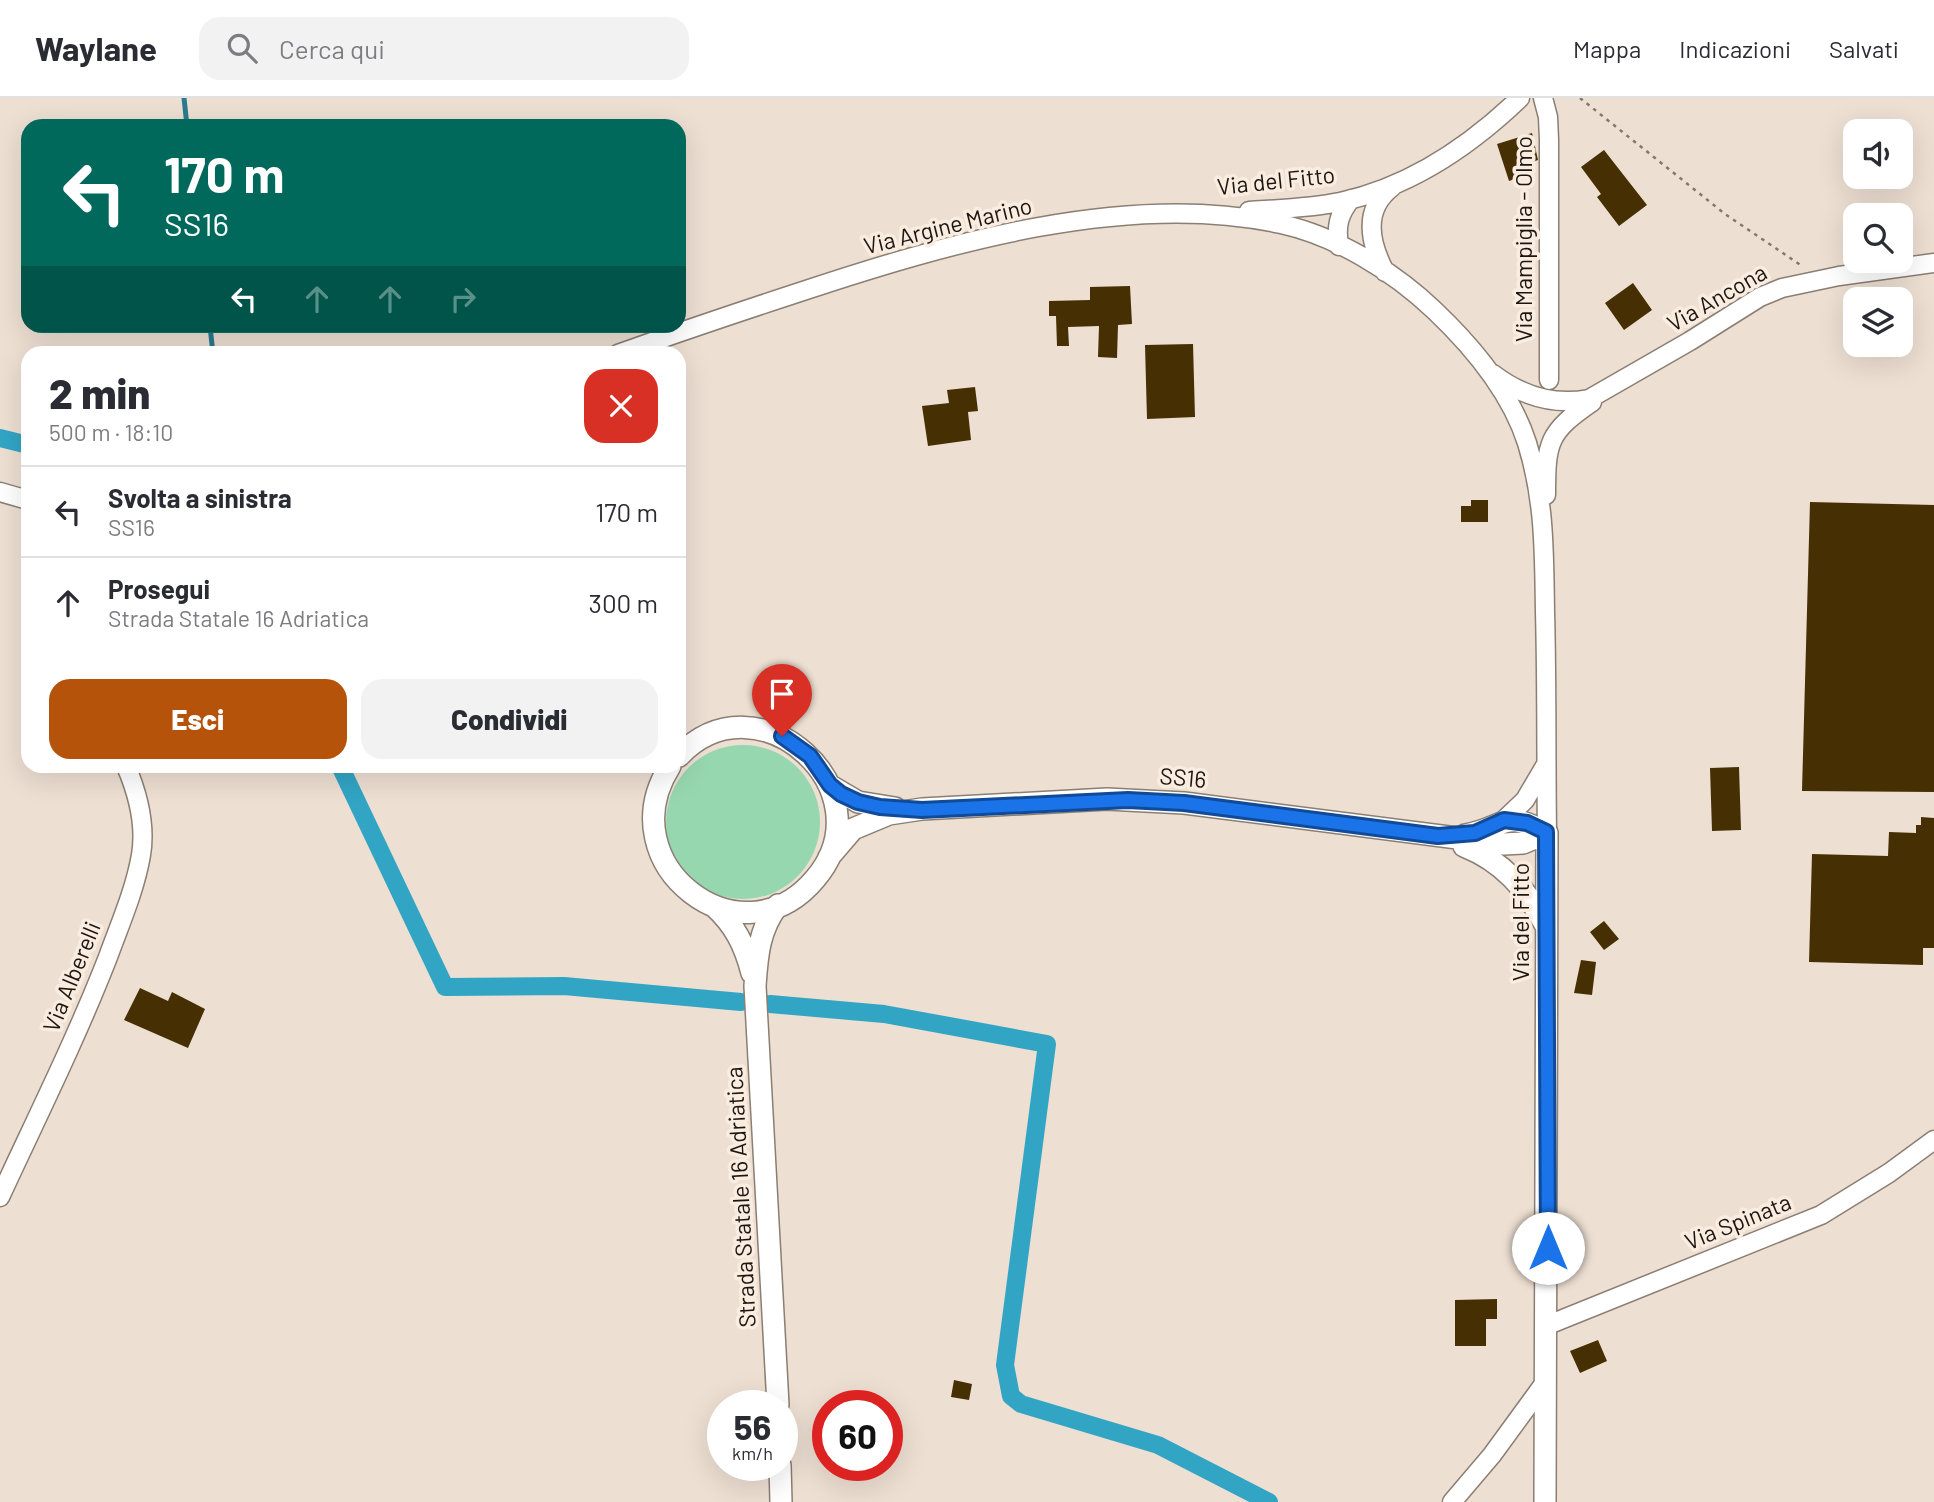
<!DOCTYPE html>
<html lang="it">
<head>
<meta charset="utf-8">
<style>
	:root { --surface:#fff; --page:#f2f2f3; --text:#2b2b33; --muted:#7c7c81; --line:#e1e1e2; --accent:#b45309 }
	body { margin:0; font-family:Barlow,sans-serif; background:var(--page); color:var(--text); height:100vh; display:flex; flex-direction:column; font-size:26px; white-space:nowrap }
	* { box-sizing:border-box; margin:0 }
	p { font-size:23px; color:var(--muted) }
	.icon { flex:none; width:38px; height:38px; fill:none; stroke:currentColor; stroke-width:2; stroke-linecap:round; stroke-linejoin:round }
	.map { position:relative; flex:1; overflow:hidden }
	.panel { position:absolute; left:21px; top:248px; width:665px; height:427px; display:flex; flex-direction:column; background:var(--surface); border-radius:21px; box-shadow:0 7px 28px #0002 }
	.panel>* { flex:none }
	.banner { position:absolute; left:21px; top:21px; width:665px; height:214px; border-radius:21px; box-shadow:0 7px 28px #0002; background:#00695c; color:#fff; overflow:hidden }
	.controls { position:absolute; left:1843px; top:21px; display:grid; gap:14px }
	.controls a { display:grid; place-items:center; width:70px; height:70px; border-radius:14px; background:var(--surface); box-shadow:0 7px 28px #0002; font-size:35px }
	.speed { position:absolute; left:707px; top:1292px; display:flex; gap:14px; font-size:35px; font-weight:700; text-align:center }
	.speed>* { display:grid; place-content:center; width:91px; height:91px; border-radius:50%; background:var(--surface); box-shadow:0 7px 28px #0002; line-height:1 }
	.speed small { font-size:18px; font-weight:400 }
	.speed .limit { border:10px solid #d22; background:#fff; color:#111 }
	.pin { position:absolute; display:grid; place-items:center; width:60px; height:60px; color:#fff; margin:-72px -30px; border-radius:50% 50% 50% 0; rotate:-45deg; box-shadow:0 0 7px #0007 }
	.pin .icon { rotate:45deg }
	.me { position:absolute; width:77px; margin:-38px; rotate:0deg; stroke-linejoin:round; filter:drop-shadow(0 0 5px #0008) }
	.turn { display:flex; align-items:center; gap:24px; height:147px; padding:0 28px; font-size:32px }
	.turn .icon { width:91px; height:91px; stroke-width:2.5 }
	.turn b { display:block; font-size:49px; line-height:60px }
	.lanes { display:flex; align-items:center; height:66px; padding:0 28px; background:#0003; justify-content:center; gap:35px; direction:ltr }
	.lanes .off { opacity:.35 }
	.round { display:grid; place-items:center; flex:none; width:74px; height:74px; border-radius:21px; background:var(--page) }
	.overview { display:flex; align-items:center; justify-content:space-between; height:119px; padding:0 28px }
	h1 { font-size:42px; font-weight:800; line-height:52px }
	.button { display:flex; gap:14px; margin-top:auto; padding:14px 28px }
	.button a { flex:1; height:80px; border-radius:21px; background:var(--accent); color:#fff; font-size:28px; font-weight:800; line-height:80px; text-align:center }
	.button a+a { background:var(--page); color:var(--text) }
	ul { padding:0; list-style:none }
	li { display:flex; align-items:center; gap:21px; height:91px; padding:0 28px; border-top:2px solid var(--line) }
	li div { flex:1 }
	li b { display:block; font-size:26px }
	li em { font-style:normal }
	header { display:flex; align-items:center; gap:42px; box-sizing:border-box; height:98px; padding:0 35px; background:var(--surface); border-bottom:2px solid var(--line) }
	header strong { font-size:33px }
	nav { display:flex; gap:38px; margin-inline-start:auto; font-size:24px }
	.search { width:490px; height:63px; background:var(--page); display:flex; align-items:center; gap:18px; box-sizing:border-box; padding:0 24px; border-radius:21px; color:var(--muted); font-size:26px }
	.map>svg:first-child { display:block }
</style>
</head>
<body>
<header>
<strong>Waylane</strong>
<div class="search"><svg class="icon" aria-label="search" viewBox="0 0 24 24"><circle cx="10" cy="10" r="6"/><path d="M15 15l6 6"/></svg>Cerca qui</div>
<nav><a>Mappa</a><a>Indicazioni</a><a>Salvati</a></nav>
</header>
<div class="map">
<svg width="1934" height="1404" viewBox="0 0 1934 1404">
	<rect width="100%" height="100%" fill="#eddfd2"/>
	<path fill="#96d7af" d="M666 724a77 77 0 1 1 154 0a77 77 0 1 1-154 0Z"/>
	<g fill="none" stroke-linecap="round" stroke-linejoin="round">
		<path stroke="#2b7a8f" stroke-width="5" d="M184 0 187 28
			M210 228 213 256"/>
		<path stroke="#32a5c5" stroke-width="18" d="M0 340 28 347
			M340 668 445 889 564 888 741 904
			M770 906 884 916 1047 946 1005 1267 1011 1298 1021 1306 1158 1347 1269 1404"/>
	</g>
	<path fill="#462f03" d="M1532 35 1538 62 1519 68 1523 78 1509 83 1497 46Z
		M1604 52 1647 107 1619 128 1597 99 1601 96 1581 69Z
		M1633 185 1652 212 1624 232 1605 205Z
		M1130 188 1132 226 1118 227 1117 260 1098 259 1099 228 1068 229 1069 248H1057L1056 218H1049V203L1090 202V189Z
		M1193 246 1195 319 1147 321 1145 247Z
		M975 289 978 313 968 314 971 342 928 348 922 308 949 305 947 292Z
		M1471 402H1488V424H1461V408H1471Z
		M1810 404 1934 407V694L1802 693Z
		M1739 669 1741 732 1712 733 1710 670Z
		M1921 719 1934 720V850H1923V867L1809 864 1812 756 1888 758 1889 734 1916 735V727H1921Z
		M1604 823 1619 841 1604 852 1590 834Z
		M1581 862 1596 864 1592 897 1574 895Z
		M140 890 168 903 172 894 205 911 188 950 124 922Z
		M1497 1201V1221H1486V1248H1455V1202Z
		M1598 1242 1607 1263 1580 1275 1570 1253Z
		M954 1282 972 1286 969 1302 951 1299Z"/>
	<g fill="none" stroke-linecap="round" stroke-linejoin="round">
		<defs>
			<path id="minor" d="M1543 0 1548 19 1549 42V282
				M1249 113C1279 111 1310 110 1340 104 1410 89 1470 48 1520 0
				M1339 148C1336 129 1338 117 1351 101
				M1385 174C1370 145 1362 112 1392 89
				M618 256C679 234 739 214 800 194 945 146 1127 92 1281 126 1336 138 1393 173 1434 212 1472 248 1511 295 1527 345 1545 403 1544 455 1545 514 1547 588 1546 661 1547 735
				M1493 276C1522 298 1553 308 1589 301L1690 243 1760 199 1782 190 1839 178 1934 165
				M0 394 28 402
				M1546 397C1546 344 1548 334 1592 304
				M1504 722 1525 702 1545 668
				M0 1099C37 1019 76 941 108 859 120 826 135 792 141 757 146 727 138 696 126 668
				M1548 1227 1821 1117 1889 1075 1934 1042
				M1452 1404 1492 1357 1546 1283"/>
			<path id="major" d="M670 668C607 767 741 869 815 781 890 693 758 574 679 658
				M829 687 858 704 895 710
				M1465 737C1506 730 1502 710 1547 735
				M1464 748C1504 764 1525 790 1546 828
				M829 759 853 731 889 716 922 711 1107 701 1184 705 1504 746 1523 745 1547 735
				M714 808C735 827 745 848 752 875
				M778 1307 755 888C757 858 759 831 778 807
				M780 1367 781 1404
				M1545 1404 1547 735"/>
		</defs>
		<use href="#minor" stroke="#8b7e73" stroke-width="21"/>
		<use href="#major" stroke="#8b7e73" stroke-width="24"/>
		<path stroke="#827870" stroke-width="2.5" stroke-dasharray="3.5 5" stroke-linecap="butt" d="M1580 0 1725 116 1802 168"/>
		<use href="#minor" stroke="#fff" stroke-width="18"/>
		<use href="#major" stroke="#fff" stroke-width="21"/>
	</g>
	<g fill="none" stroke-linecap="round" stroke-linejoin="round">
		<defs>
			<path id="route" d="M782 638 810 658 830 687 841 696 858 704 880 709 922 712 1128 702 1184 705 1438 738 1475 735 1504 722 1527 725 1546 734 1548 1150"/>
		</defs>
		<use href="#route" stroke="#114b97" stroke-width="18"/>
		<use href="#route" stroke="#1a73e8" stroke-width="12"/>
	</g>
	<g text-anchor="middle" stroke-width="7" stroke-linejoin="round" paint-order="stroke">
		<g font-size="23" fill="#1b1612" stroke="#faecdf">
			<text transform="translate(1276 83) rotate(-6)" y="8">Via del Fitto</text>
			<text transform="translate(948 128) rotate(-14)" y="8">Via Argine Marino</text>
			<text transform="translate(1524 141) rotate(-90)" y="8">Via Mampiglia - Olmo</text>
			<text transform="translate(1717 200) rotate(-30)" y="8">Via Ancona</text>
			<text transform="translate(1183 680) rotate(5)" y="8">SS16</text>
			<text transform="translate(1521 824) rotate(-90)" y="8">Via del Fitto</text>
			<text transform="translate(72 879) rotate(-68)" y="8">Via Alberelli</text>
			<text transform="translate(741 1099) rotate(-93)" y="8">Strada Statale 16 Adriatica</text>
			<text transform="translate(1738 1124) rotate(-22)" y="8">Via Spinata</text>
		</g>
	</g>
</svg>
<div class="controls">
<a><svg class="icon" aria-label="sound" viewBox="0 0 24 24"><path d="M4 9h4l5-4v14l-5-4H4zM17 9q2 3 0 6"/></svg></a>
<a><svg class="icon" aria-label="search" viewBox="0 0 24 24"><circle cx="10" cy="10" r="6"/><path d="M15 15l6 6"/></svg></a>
<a><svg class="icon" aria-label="layers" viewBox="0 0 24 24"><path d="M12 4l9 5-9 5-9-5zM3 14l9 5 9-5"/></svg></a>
</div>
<div class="speed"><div>56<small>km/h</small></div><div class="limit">60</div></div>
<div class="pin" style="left:782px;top:638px;background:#d93025"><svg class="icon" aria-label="arrive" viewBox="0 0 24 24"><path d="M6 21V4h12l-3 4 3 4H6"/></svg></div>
<svg class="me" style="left:1548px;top:1150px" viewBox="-20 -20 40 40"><circle r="19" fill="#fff"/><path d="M0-13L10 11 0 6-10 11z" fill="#1a73e8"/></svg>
<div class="banner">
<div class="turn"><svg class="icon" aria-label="left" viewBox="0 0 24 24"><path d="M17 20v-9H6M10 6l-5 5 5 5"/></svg><div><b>170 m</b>SS16</div></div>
<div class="lanes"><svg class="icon" aria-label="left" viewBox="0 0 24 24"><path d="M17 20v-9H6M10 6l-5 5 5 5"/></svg><svg class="icon off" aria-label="ahead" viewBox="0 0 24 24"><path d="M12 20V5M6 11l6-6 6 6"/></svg><svg class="icon off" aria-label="ahead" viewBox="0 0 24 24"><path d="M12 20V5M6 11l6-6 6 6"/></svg><svg class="icon off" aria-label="right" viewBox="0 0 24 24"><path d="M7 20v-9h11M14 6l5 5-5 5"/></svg></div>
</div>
<section class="panel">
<div class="overview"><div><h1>2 min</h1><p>500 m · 18:10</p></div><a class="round" style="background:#d93025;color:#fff"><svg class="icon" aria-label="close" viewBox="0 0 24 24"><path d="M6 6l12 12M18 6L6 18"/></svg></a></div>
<ul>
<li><svg class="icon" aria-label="left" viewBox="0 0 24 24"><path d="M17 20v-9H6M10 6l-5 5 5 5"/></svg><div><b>Svolta a sinistra</b><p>SS16</p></div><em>170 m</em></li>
<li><svg class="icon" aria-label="ahead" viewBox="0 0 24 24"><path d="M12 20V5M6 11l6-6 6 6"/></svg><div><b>Prosegui</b><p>Strada Statale 16 Adriatica</p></div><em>300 m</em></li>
</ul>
<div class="button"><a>Esci</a><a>Condividi</a></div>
</section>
</div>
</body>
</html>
